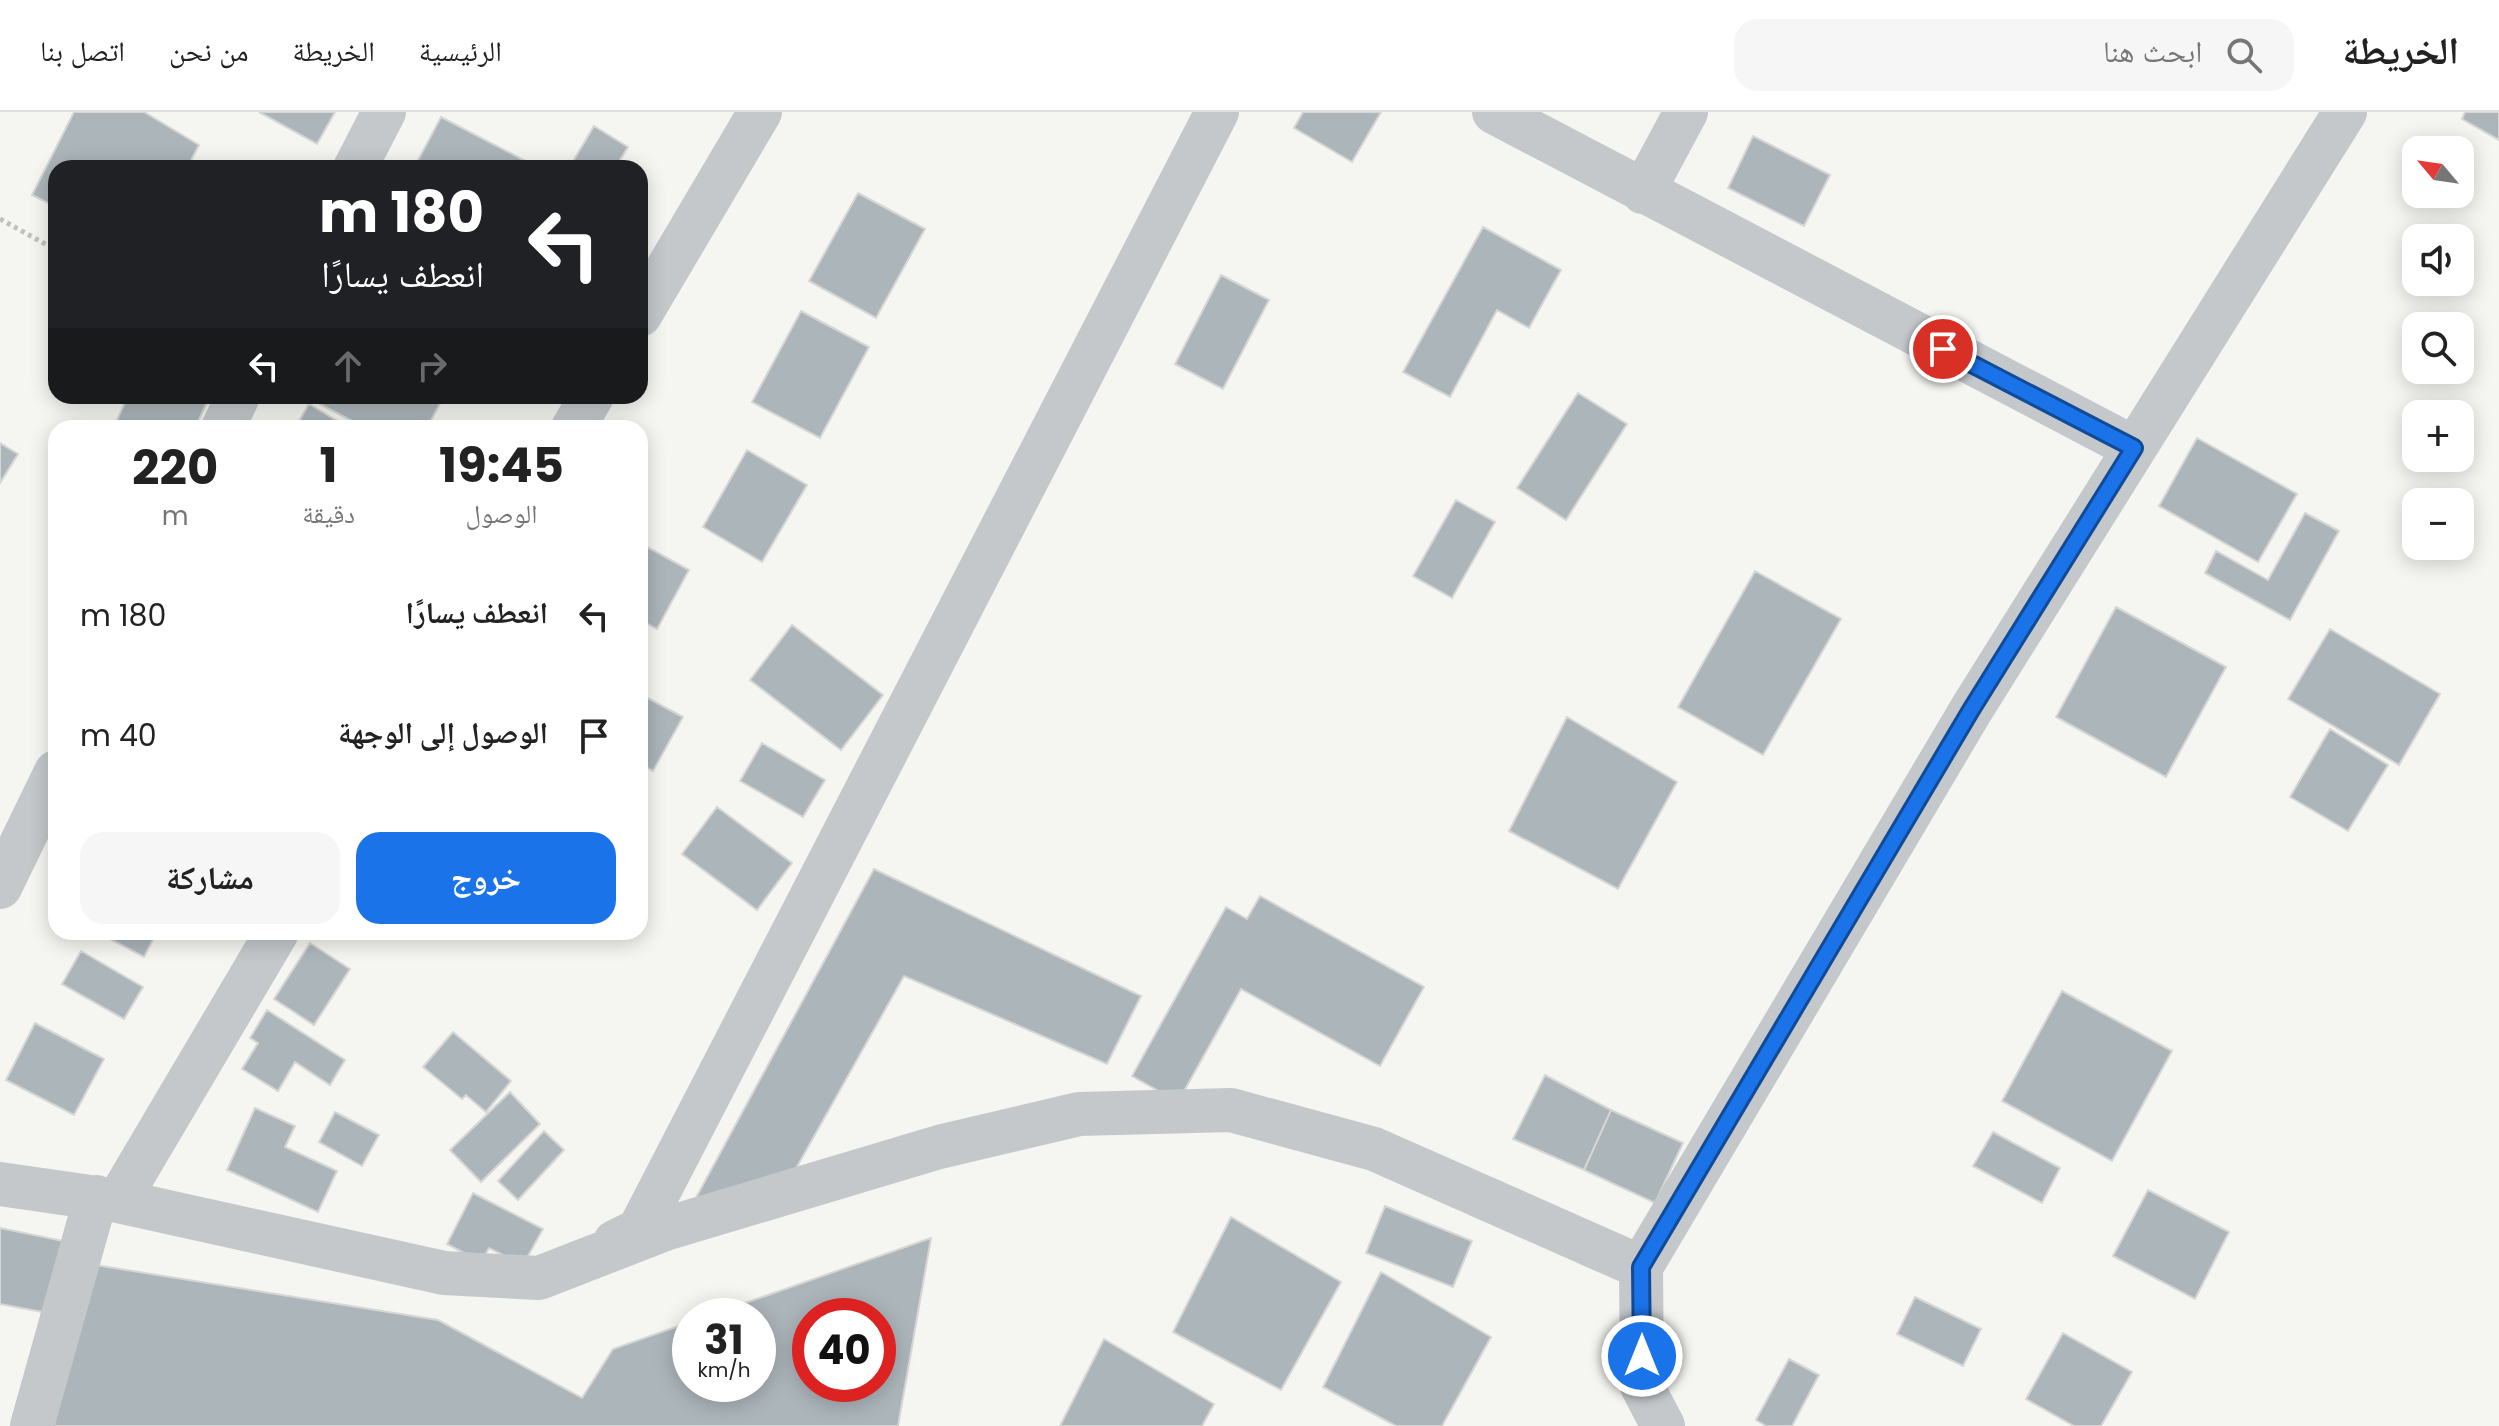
<!DOCTYPE html>
<html lang="ar">
<head>
<meta charset="utf-8">
<style>
	:root { --surface:#fff; --page:#f6f6f6; --text:#222; --muted:#767676; --line:#e0e0e0; --accent:#1a73e8 }
	body { margin:0; font-family:Poppins,"Noto Naskh Arabic",sans-serif; background:var(--page); color:var(--text); direction:rtl; height:100vh; display:flex; flex-direction:column; font-size:30px; white-space:nowrap }
	* { box-sizing:border-box; margin:0 }
	p { font-size:26px; color:var(--muted) }
	.icon { flex:none; width:44px; height:44px; fill:none; stroke:currentColor; stroke-width:2; stroke-linecap:round; stroke-linejoin:round }
	.map { position:relative; flex:1; overflow:hidden; direction:ltr }
	.sheet { position:absolute; left:48px; top:308px; width:600px; height:520px; display:flex; flex-direction:column; background:var(--surface); border-radius:24px; box-shadow:0 4px 20px #0003; direction:rtl }
	.sheet>* { flex:none }
	.banner { position:absolute; left:48px; top:48px; width:600px; height:244px; border-radius:24px; box-shadow:0 4px 20px #0003; direction:rtl; background:#202124; color:#fff; overflow:hidden }
	.needle { width:52px; rotate:299deg }
	.buttons { position:absolute; left:2402px; top:24px; display:grid; gap:16px }
	.buttons a { display:grid; place-items:center; width:72px; height:72px; border-radius:16px; background:var(--surface); box-shadow:0 4px 20px #0003; font-size:40px }
	.speed { position:absolute; left:672px; top:1186px; display:flex; gap:16px; font-size:40px; font-weight:700; text-align:center }
	.speed>* { display:grid; place-content:center; width:104px; height:104px; border-radius:50%; background:var(--surface); box-shadow:0 4px 20px #0003; line-height:1 }
	.speed small { font-size:20px; font-weight:400 }
	.speed .limit { border:12px solid #d22; background:#fff; color:#111 }
	.pin { position:absolute; display:grid; place-items:center; width:68px; height:68px; color:#fff; margin:-34px; border:4px solid #fff; border-radius:50%; box-shadow:0 2px 8px #0007 }
	.me { position:absolute; width:88px; margin:-44px; rotate:0deg; stroke-linejoin:round; filter:drop-shadow(0 0 6px #0008) }
	.turn { display:flex; align-items:center; gap:28px; height:168px; padding:0 32px; font-size:36px }
	.turn .icon { width:104px; height:104px; stroke-width:2.5 }
	.turn b { display:block; font-size:56px; line-height:68px }
	.lanes { display:flex; align-items:center; height:76px; padding:0 32px; background:#0003; justify-content:center; gap:40px; direction:ltr }
	.lanes .off { opacity:.35 }
	.eta { display:flex; justify-content:space-evenly; align-items:center; height:136px; text-align:center }
	.eta b { font-size:48px; font-weight:700; line-height:56px }
	.button { display:flex; gap:16px; margin-top:auto; padding:16px 32px }
	.button a { flex:1; height:92px; border-radius:24px; background:var(--accent); color:#fff; font-size:32px; font-weight:700; line-height:92px; text-align:center }
	.button a+a { background:var(--page); color:var(--text) }
	ul { padding:0; list-style:none }
	li { display:flex; align-items:center; gap:24px; height:120px; padding:0 32px }
	li div { flex:1 }
	li b { display:block; font-size:30px }
	li em { font-style:normal }
	header { display:flex; align-items:center; gap:48px; box-sizing:border-box; height:112px; padding:0 40px; background:var(--surface); border-bottom:2px solid var(--line) }
	header strong { font-size:38px }
	nav { display:flex; gap:44px; margin-inline-start:auto; font-size:28px }
	.search { width:560px; height:72px; background:var(--page); display:flex; align-items:center; gap:20px; box-sizing:border-box; padding:0 28px; border-radius:24px; color:var(--muted); font-size:30px }
	.map>svg:first-child { display:block }
</style>
</head>
<body>
<header>
<strong>الخريطة</strong>
<div class="search"><svg class="icon" aria-label="search" viewBox="0 0 24 24"><circle cx="10" cy="10" r="6"/><path d="M15 15l6 6"/></svg>ابحث هنا</div>
<nav><a>الرئيسية</a><a>الخريطة</a><a>من نحن</a><a>اتصل بنا</a></nav>
</header>
<div class="map">
<svg width="2499" height="1314" viewBox="0 0 2499 1314">
	<rect width="100%" height="100%" fill="#f5f5f1"/>
	<path fill="#acb5ba" stroke="#d6d6d4" stroke-width="2" fill-rule="evenodd" d="M74 0H144L199 33 187 56H56V95L32 83Z
		M259 0H335L317 32Z
		M1303 0H1381L1352 50 1294 16Z
		M2465 0H2499V28L2462 7Z
		M441 5 535 54 534 56H414Z
		M594 14 628 35 615 56H569Z
		M1753 24 1830 63 1804 114 1728 76Z
		M858 81 925 117 876 206 809 169Z
		M1483 115 1561 158 1529 216 1497 198 1450 285 1403 260Z
		M1221 163 1269 188 1223 277 1175 252Z
		M801 199 869 235 820 326 752 290Z
		M1578 281 1627 312 1566 408 1517 376Z
		M128 284H210L195 316H133L117 308Z
		M305 284H444L427 316H365Z
		M309 292 349 316H295Z
		M2197 326 2297 382 2258 450 2159 394Z
		M0 331 18 342 0 371Z
		M747 338 807 373 762 450 703 415Z
		M1456 388 1495 410 1452 486 1413 464Z
		M2305 401 2339 419 2290 508 2205 461 2216 439 2268 468Z
		M640 431 689 458 657 517 640 508Z
		M1755 459 1841 507 1763 643 1678 595Z
		M2116 495 2226 555 2166 665 2056 605Z
		M792 513 883 583 841 638 750 568Z
		M2330 517 2440 582 2399 653 2288 587Z
		M640 582 683 605 653 659 640 652Z
		M1567 605 1677 670 1618 777 1509 719Z
		M2330 617 2388 653 2348 719 2290 685Z
		M762 631 825 668 803 705 740 669Z
		M717 695 792 751 757 798 682 742Z
		M874 757 1141 884 1107 952 904 864 789 1069 691 1095Z
		M1260 784 1424 875 1380 954 1241 877 1178 990 1132 964 1226 795 1247 807Z
		M97 820H157L144 845Z
		M310 831 350 857 314 913 274 887Z
		M81 839 143 875 124 907 62 872Z
		M2062 879 2172 939 2112 1049 2002 989Z
		M267 898 345 948 330 973 295 950 278 979 242 957 258 931 250 926Z
		M35 911 104 947 74 1003 6 968Z
		M453 920 511 969 486 1000 466 983 462 987 423 955Z
		M1545 963 1611 998 1584 1058 1513 1027Z
		M510 980 540 1012 481 1070 450 1038Z
		M255 996 295 1014 285 1035 337 1059 318 1100 227 1058Z
		M1611 998 1683 1031 1655 1091 1584 1058Z
		M335 1000 379 1023 362 1054 319 1030Z
		M544 1019 564 1038 518 1088 498 1069Z
		M1993 1020 2060 1056 2042 1091 1973 1054Z
		M2148 1078 2229 1120 2195 1187 2113 1144Z
		M473 1081 543 1117 523 1153 489 1136 481 1150 447 1132Z
		M1385 1094 1472 1129 1453 1175 1366 1141Z
		M1231 1105 1341 1170 1281 1278 1173 1220Z
		M0 1116 63 1129 48 1201 0 1192Z
		M931 1126 898 1314H52L95 1153 438 1208 582 1286 613 1237 690 1210V1272H758V1204H708ZM810 1204H878V1272H810Z
		M1381 1160 1491 1225 1442 1314H1396L1323 1275Z
		M1915 1185 1981 1217 1963 1254 1897 1222Z
		M2063 1221 2132 1260 2101 1314H2074L2026 1287Z
		M1104 1227 1214 1292 1202 1314H1060Z
		M1789 1247 1819 1263 1792 1314H1766L1756 1308Z"/>
	<g fill="none" stroke-linecap="round" stroke-linejoin="round">
		<path stroke="#bec0c2" stroke-width="5" stroke-dasharray="4 4" stroke-linecap="butt" d="M0 107 56 138"/>
		<path stroke="#c4c8cb" stroke-width="44" d="M1494 0 2134 336
			M355 56 384 0
			M1643 80 1686 0
			M640 203 760 0
			M223 316 238 284
			M573 316 592 284
			M0 775 56 660
			M0 1072 118 1089 444 1161 539 1166 665 1117 939 1035 1079 1002 1231 998 1374 1037 1641 1155 1642 1274 1663 1314
			M118 1089 277 820
			M615 1130 639 1118 1217 0
			M1641 1155 1971 598 2345 0
			M32 1314 96 1085"/>
	</g>
	<g fill="none" stroke-linecap="round" stroke-linejoin="round">
		<defs>
			<path id="route" d="M1642 1244 1641 1155 1971 598 2134 336 1943 237"/>
		</defs>
		<use href="#route" stroke="#114b97" stroke-width="20"/>
		<use href="#route" stroke="#1a73e8" stroke-width="14"/>
	</g>
</svg>
<div class="buttons">
<a><svg class="needle" viewBox="-14 -14 28 28"><path d="M0-13l5 13h-10z" fill="#e53935"/><path d="M0 13l5-13h-10z" fill="#767676"/></svg></a>
<a><svg class="icon" aria-label="sound" viewBox="0 0 24 24"><path d="M4 9h4l5-4v14l-5-4H4zM17 9q2 3 0 6"/></svg></a>
<a><svg class="icon" aria-label="search" viewBox="0 0 24 24"><circle cx="10" cy="10" r="6"/><path d="M15 15l6 6"/></svg></a>
<a>+</a>
<a>−</a>
</div>
<div class="speed"><div>31<small>km/h</small></div><div class="limit">40</div></div>
<div class="pin" style="left:1943px;top:237px;background:#d93025"><svg class="icon" aria-label="arrive" viewBox="0 0 24 24"><path d="M6 21V4h12l-3 4 3 4H6"/></svg></div>
<svg class="me" style="left:1642px;top:1244px" viewBox="-20 -20 40 40"><circle r="17" fill="#1a73e8" stroke="#fff" stroke-width="3"/><path d="M0-11L8 9 0 5-8 9z" fill="#fff"/></svg>
<div class="banner">
<div class="turn"><svg class="icon" aria-label="left" viewBox="0 0 24 24"><path d="M17 20v-9H6M10 6l-5 5 5 5"/></svg><div><b>180 m</b>انعطف يسارًا</div></div>
<div class="lanes"><svg class="icon" aria-label="left" viewBox="0 0 24 24"><path d="M17 20v-9H6M10 6l-5 5 5 5"/></svg><svg class="icon off" aria-label="ahead" viewBox="0 0 24 24"><path d="M12 20V5M6 11l6-6 6 6"/></svg><svg class="icon off" aria-label="right" viewBox="0 0 24 24"><path d="M7 20v-9h11M14 6l5 5-5 5"/></svg></div>
</div>
<section class="sheet">
<div class="eta">
<div><b>19:45</b><p>الوصول</p></div>
<div><b>1</b><p>دقيقة</p></div>
<div><b>220</b><p>m</p></div>
</div>
<ul>
<li><svg class="icon" aria-label="left" viewBox="0 0 24 24"><path d="M17 20v-9H6M10 6l-5 5 5 5"/></svg><div><b>انعطف يسارًا</b></div><em>180 m</em></li>
<li><svg class="icon" aria-label="arrive" viewBox="0 0 24 24"><path d="M6 21V4h12l-3 4 3 4H6"/></svg><div><b>الوصول إلى الوجهة</b></div><em>40 m</em></li>
</ul>
<div class="button"><a>خروج</a><a>مشاركة</a></div>
</section>
</div>
</body>
</html>
